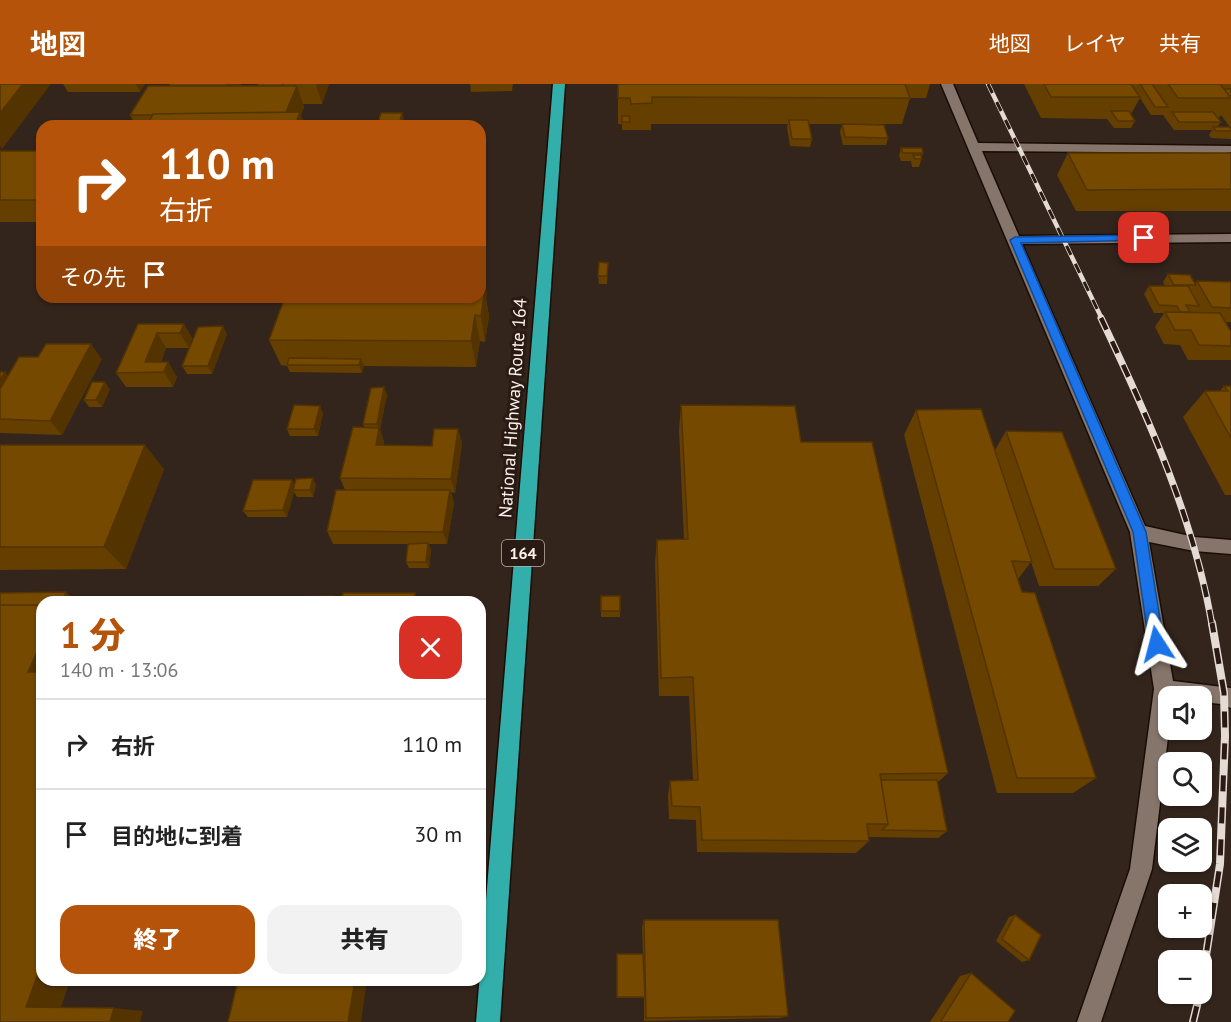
<!DOCTYPE html>
<html lang="ja">
<head>
<meta charset="utf-8">
<style>
	:root { --surface:#fff; --page:#f2f2f2; --text:#222; --muted:#767676; --line:#e0e0e0; --accent:#b45309 }
	body { margin:0; font-family:"PT Sans","Noto Sans JP",sans-serif; background:var(--page); color:var(--text); height:100vh; display:flex; flex-direction:column; font-size:22px; white-space:nowrap }
	* { box-sizing:border-box; margin:0 }
	p { font-size:20px; color:var(--muted) }
	.icon { flex:none; width:33px; height:33px; fill:none; stroke:currentColor; stroke-width:2; stroke-linecap:round; stroke-linejoin:round }
	.map { position:relative; flex:1; overflow:hidden }
	.panel { position:absolute; left:36px; top:512px; width:450px; height:390px; display:flex; flex-direction:column; background:var(--surface); border-radius:18px; box-shadow:0 2px 4px #0004 }
	.panel>* { flex:none }
	.guide { position:absolute; left:36px; top:36px; width:450px; height:183px; border-radius:18px; box-shadow:0 2px 4px #0004; background:#b45309; color:#fff; overflow:hidden }
	.tools { position:absolute; left:1158px; top:602px; display:grid; gap:12px }
	.tools a { display:grid; place-items:center; width:54px; height:54px; border-radius:12px; background:var(--surface); box-shadow:0 2px 4px #0004; font-size:30px }
	.pin { position:absolute; display:grid; place-items:center; width:51px; height:51px; color:#fff; margin:-26px; border-radius:12px; box-shadow:0 3px 9px #0006 }
	.me { position:absolute; width:66px; margin:-33px; rotate:351deg; stroke-linejoin:round; filter:drop-shadow(0 0 4px #0008) }
	.turn { display:flex; align-items:center; gap:21px; height:126px; padding:0 24px; font-size:27px }
	.turn .icon { width:78px; height:78px; stroke-width:2.5 }
	.turn b { display:block; font-size:42px; line-height:51px }
	.then { display:flex; align-items:center; height:57px; padding:0 24px; background:#0003; gap:12px; font-size:22px }
	.round { display:grid; place-items:center; flex:none; width:63px; height:63px; border-radius:18px; background:var(--page) }
	.summary { display:flex; align-items:center; justify-content:space-between; height:102px; padding:0 24px }
	h1 { font-size:36px; font-weight:800; line-height:45px; color:var(--accent) }
	.action { display:flex; gap:12px; margin-top:auto; padding:12px 24px }
	.action a { flex:1; height:69px; border-radius:18px; background:var(--accent); color:#fff; font-size:24px; font-weight:800; line-height:69px; text-align:center }
	.action a+a { background:var(--page); color:var(--text) }
	ul { padding:0; list-style:none }
	li { display:flex; align-items:center; gap:18px; height:90px; padding:0 24px; border-top:2px solid var(--line) }
	li div { flex:1 }
	li b { display:block; font-size:22px }
	li em { font-style:normal }
	header { display:flex; align-items:center; gap:36px; box-sizing:border-box; height:84px; padding:0 30px; background:var(--accent); color:#fff }
	header strong { font-size:28px }
	nav { display:flex; gap:33px; margin-inline-start:auto; font-size:21px }
	.map>svg:first-child { display:block }
</style>
</head>
<body>
<header>
<strong>地図</strong>
<nav><a>地図</a><a>レイヤ</a><a>共有</a></nav>
</header>
<div class="map">
<svg width="1231" height="938" viewBox="0 0 1231 938">
	<rect width="100%" height="100%" fill="#33251c"/>
	<g fill="none" stroke-linecap="round" stroke-linejoin="round">
		<defs>
			<path id="minor" d="M941 0H953L978 59 1231 62V68L1227 69 982 67 1019 152 1231 150V158L1022 160 1145 442 1194 453 1231 456V470L1194 467 1149 458 1173 597 1231 604V624L1221 620 1202 618V612H1168L1169 645 1152 785 1101 938H1077L1130 785 1154 605 1130 448Z"/>
			<path id="highway" d="M553 0H565L500 938H476Z"/>
		</defs>
		<use href="#minor" stroke="#1a0d06" stroke-width="3"/>
		<use href="#highway" stroke="#1a0d06" stroke-width="3"/>
		<use href="#minor" fill="#86756b" fill-rule="evenodd"/>
		<use href="#highway" fill="#33afab" fill-rule="evenodd"/>
		<defs>
			<path id="rail-far2" d="M988 0 1102 235"/>
			<path id="rail-far1" d="M1101 234C1147 331 1194 434 1212 541"/>
			<path id="rail" d="M1202 898 1220 780 1225 652 1224 609 1212 539
				M1193 938 1200 909"/>
		</defs>
		<use href="#rail-far2" stroke="#e4dbd4" stroke-width="4.5"/>
		<use href="#rail-far1" stroke="#e4dbd4" stroke-width="7"/>
		<use href="#rail" stroke="#e4dbd4" stroke-width="8"/>
		<use href="#rail-far2" stroke="#291b13" stroke-width="3" stroke-dasharray="10" stroke-linecap="butt"/>
		<use href="#rail-far1" stroke="#291b13" stroke-width="4.5" stroke-dasharray="13" stroke-linecap="butt"/>
		<use href="#rail" stroke="#291b13" stroke-width="5" stroke-dasharray="16" stroke-linecap="butt"/>
	</g>
	<path fill="#653f00" fill-rule="evenodd" d="M63 0H145L140 8H68Z
		M169 0H241L240 2H259L258 0H329L322 20H303L304 23 301 31 305 42H136L130 31 170 2Z
		M470 0H513L512 7 471 8Z
		M618 0H930L926 14H910L902 40H809L812 55 810 63 790 62 787 43 788 40H651V46H622V40H618Z
		M1024 0H1231V55L1211 54 1209 51 1212 46H1174L1163 31H1151L1140 14 1131 30 1135 37 1131 44H1114L1107 35 1041 34ZM1221 31 1230 43H1217L1221 38 1218 35Z
		M842 40 888 54 886 61H843L840 48Z
		M901 64 923 69 919 83H912L911 77H901L899 72Z
		M0 67H42V138H0Z
		M1068 69H1231V127H1076L1057 91Z
		M608 179 607 200H599L598 192Z
		M1168 190 1195 200 1197 197 1231 198V238H1226L1230 246H1231V276H1188L1180 261 1164 260 1155 243 1164 229H1154L1144 210 1149 202H1165L1163 198Z
		M487 209 486 215 489 232 485 258 480 257 476 283 363 282 362 289 290 288 287 282 281 281 269 256Z
		M138 240H184L192 254 189 264H166L161 278 177 293 173 303H126L116 289Z
		M227 250 212 290H187L182 282Z
		M102 275 62 351 0 349V288H5L8 292Z
		M1224 302H1231V411H1225L1183 333 1205 307H1220Z
		M384 303 387 311 380 345 384 358V361L432 362 458 345 462 359 455 409 451 408 454 419 447 460H429L431 466 429 484H409L406 478 408 460H333L327 447 345 406 340 394 364 343 363 340Z
		M110 305 102 323H89L84 316Z
		M681 321 801 358 948 689 937 699 947 747 938 754 868 753 869 757 856 769 697 768 696 736 669 735 668 711 670 697 693 696 689 612H659L655 478 657 456 684 455 679 346Z
		M916 326 995 366 1006 347 1116 485 1098 502H1039L1031 478 1018 495 1022 508 1096 694 1073 709H997L904 351Z
		M323 329 318 352H290L287 345Z
		M0 361 164 385 126 485 0 486Z
		M292 396 294 401H316L313 413H297L294 408 287 433H248L243 427Z
		M601 512H620V533H601Z
		M1015 831 1029 876 1022 878 996 857 1009 833Z
		M644 836 788 932 780 934 644 937V914H617V870H643L642 843Z
		M971 889 1008 938H930L960 892Z"/>
	<path fill="#533300" d="M23 0H51L2 65 0 62V29Z
		M136 0H145L140 8Z
		M226 0H241L233 17Z
		M281 0H284L290 19 297 2 304 23 301 31 305 42H289L285 31 289 23Z
		M316 0H329L322 20Z
		M402 29 404 36 402 42H399Z
		M483 182 487 209 486 215 489 232 485 258 481 232 480 203Z
		M475 231 480 257 476 283 471 257Z
		M184 240 192 254 189 264 180 249Z
		M223 242 227 250 212 290 208 282Z
		M157 249 166 264 156 288 145 278Z
		M91 260 102 275 62 351 50 337Z
		M361 275 364 282 362 289 359 281Z
		M168 278 177 293 173 303 164 288Z
		M5 288 11 295 0 310V296Z
		M105 298 110 305 102 323 96 316Z
		M384 303 387 311 380 345 384 358 381 374 376 361 379 346 377 340Z
		M320 322 323 329 318 352 314 345Z
		M458 345 462 359 455 409 451 395Z
		M145 361 164 385 126 485 104 463Z
		M313 394 316 401 313 413 310 406Z
		M292 396 295 403 293 406 294 408 287 433 283 426Z
		M450 406 454 419 447 460 443 448Z
		M428 459 431 466 429 484 426 478Z
		M66 508 77 518H63Z
		M415 509 418 518H413Z
		M42 538V551L38 547Z
		M42 557V597L28 588Z
		M42 879V896H70L60 927 26 923Z
		M355 896H367L361 938H348Z
		M114 924 143 927 140 938H110Z"/>
	<path fill="#764900" stroke="#533300" stroke-width="1.5" d="M0 0H23L0 29Z
		M618 0H905L910 14 652 13V19L631 20 630 14H618Z
		M1044 0H1131L1140 13H1051Z
		M1140 0H1152L1168 23H1155Z
		M1168 0H1220L1231 14H1178Z
		M148 2H297L286 28 153 30 152 31H130Z
		M1224 5H1231V14Z
		M1111 27H1129L1135 37H1118Z
		M300 28 295 42H147L153 30Z
		M1172 28H1213L1221 38H1179Z
		M381 29H402L399 42H377Z
		M622 32H629L630 38H622Z
		M789 36H808L812 55H792Z
		M842 40 884 41 888 54 845 53Z
		M1213 43H1231V47H1216Z
		M901 64H922L923 69H903Z
		M0 67H42V112L39 116H0Z
		M1068 69H1231V105L1087 106Z
		M913 71H921L922 75H915Z
		M599 178 608 179 607 192H598Z
		M480 182H483L480 203Z
		M1168 190 1190 191 1196 201H1174Z
		M1197 197 1231 198V224L1212 223Z
		M1149 202H1188L1199 222 1186 221 1190 228H1180L1177 222 1159 221Z
		M480 205H485L481 232 475 231 471 257 269 256 285 213H480Z
		M1165 228 1220 229 1230 246H1231V262L1199 261 1191 246H1175Z
		M138 240H184L180 249H157L145 278H168L164 288 116 289Z
		M223 242 208 282H182L198 243Z
		M46 260H91L50 337 0 335V305L19 273H38Z
		M289 274 361 275 359 281H287Z
		M0 288H5L0 296Z
		M92 298H105L96 316H84Z
		M1224 302H1231V354L1205 307H1228Z
		M384 303 377 340H363L371 304Z
		M294 321 320 322 314 345H287Z
		M681 321 795 322 801 358H872L948 689 880 690 888 740H867L869 757 702 756 700 723 672 722 670 697 698 696 693 593 661 594 657 456 688 455Z
		M981 325 1032 478 1012 477 1022 508 1035 509 1096 694H1017L916 326Z
		M353 343 379 344 376 361 432 362 434 345H458L451 395 340 394Z
		M1006 347 1062 348 1116 485H1054Z
		M0 361H145L104 463H0Z
		M313 394 310 406H293L296 395Z
		M253 396H292L283 426 243 427Z
		M336 406H450L443 448 327 447Z
		M428 459 426 478H406L408 460Z
		M66 508 63 518H42V521H0V509Z
		M343 509H415L413 518H341Z
		M333 512 331 518H292L293 513Z
		M601 512H620V527H601Z
		M0 521H42V538L38 547H42V557L28 588H42V879L26 923 114 924 110 938H0Z
		M881 696H937L947 747 882 746 888 740Z
		M1015 831 1041 851 1029 876 1002 855Z
		M644 836H778L788 932 646 934Z
		M617 870H643L645 913H617Z
		M971 889 1015 927 1008 938H942L941 937Z
		M238 896H355L348 938H228Z"/>
	<path fill="#1a73e8" stroke="#114b97" stroke-width="1.5" d="M1144 151 1148 152V156L1021 159 1146 448 1164 560 1157 567 1149 560 1133 448 1010 156 1015 153Z"/>
	<g text-anchor="middle" stroke-width="6" stroke-linejoin="round" paint-order="stroke">
		<rect fill="#291b13" stroke="#bcb2ab" stroke-width="1.5" x="502" y="456" width="42" height="26" rx="4.5"/>
		<g font-size="16" font-weight="bold" fill="#fbf2ec">
			<text x="523" y="475">164</text>
		</g>
		<g font-size="18" fill="#fbf2ec" stroke="#291b13">
			<text transform="translate(513 324) rotate(-86)" y="6">National Highway Route 164</text>
		</g>
	</g>
</svg>
<div class="tools">
<a><svg class="icon" aria-label="sound" viewBox="0 0 24 24"><path d="M4 9h4l5-4v14l-5-4H4zM17 9q2 3 0 6"/></svg></a>
<a><svg class="icon" aria-label="search" viewBox="0 0 24 24"><circle cx="10" cy="10" r="6"/><path d="M15 15l6 6"/></svg></a>
<a><svg class="icon" aria-label="layers" viewBox="0 0 24 24"><path d="M12 4l9 5-9 5-9-5zM3 14l9 5 9-5"/></svg></a>
<a>+</a>
<a>−</a>
</div>
<div class="pin" style="left:1144px;top:154px;background:#d93025"><svg class="icon" aria-label="arrive" viewBox="0 0 24 24"><path d="M6 21V4h12l-3 4 3 4H6"/></svg></div>
<svg class="me" style="left:1157px;top:560px" viewBox="-20 -20 40 40"><path d="M0-17L14 15 0 8-14 15z" fill="#1a73e8" stroke="#fff" stroke-width="4"/></svg>
<div class="guide">
<div class="turn"><svg class="icon" aria-label="right" viewBox="0 0 24 24"><path d="M7 20v-9h11M14 6l5 5-5 5"/></svg><div><b>110 m</b>右折</div></div>
<div class="then">その先<svg class="icon" aria-label="arrive" viewBox="0 0 24 24"><path d="M6 21V4h12l-3 4 3 4H6"/></svg></div>
</div>
<section class="panel">
<div class="summary"><div><h1>1 分</h1><p>140 m · 13:06</p></div><a class="round" style="background:#d93025;color:#fff"><svg class="icon" aria-label="close" viewBox="0 0 24 24"><path d="M6 6l12 12M18 6L6 18"/></svg></a></div>
<ul>
<li><svg class="icon" aria-label="right" viewBox="0 0 24 24"><path d="M7 20v-9h11M14 6l5 5-5 5"/></svg><div><b>右折</b></div><em>110 m</em></li>
<li><svg class="icon" aria-label="arrive" viewBox="0 0 24 24"><path d="M6 21V4h12l-3 4 3 4H6"/></svg><div><b>目的地に到着</b></div><em>30 m</em></li>
</ul>
<div class="action"><a>終了</a><a>共有</a></div>
</section>
</div>
</body>
</html>
